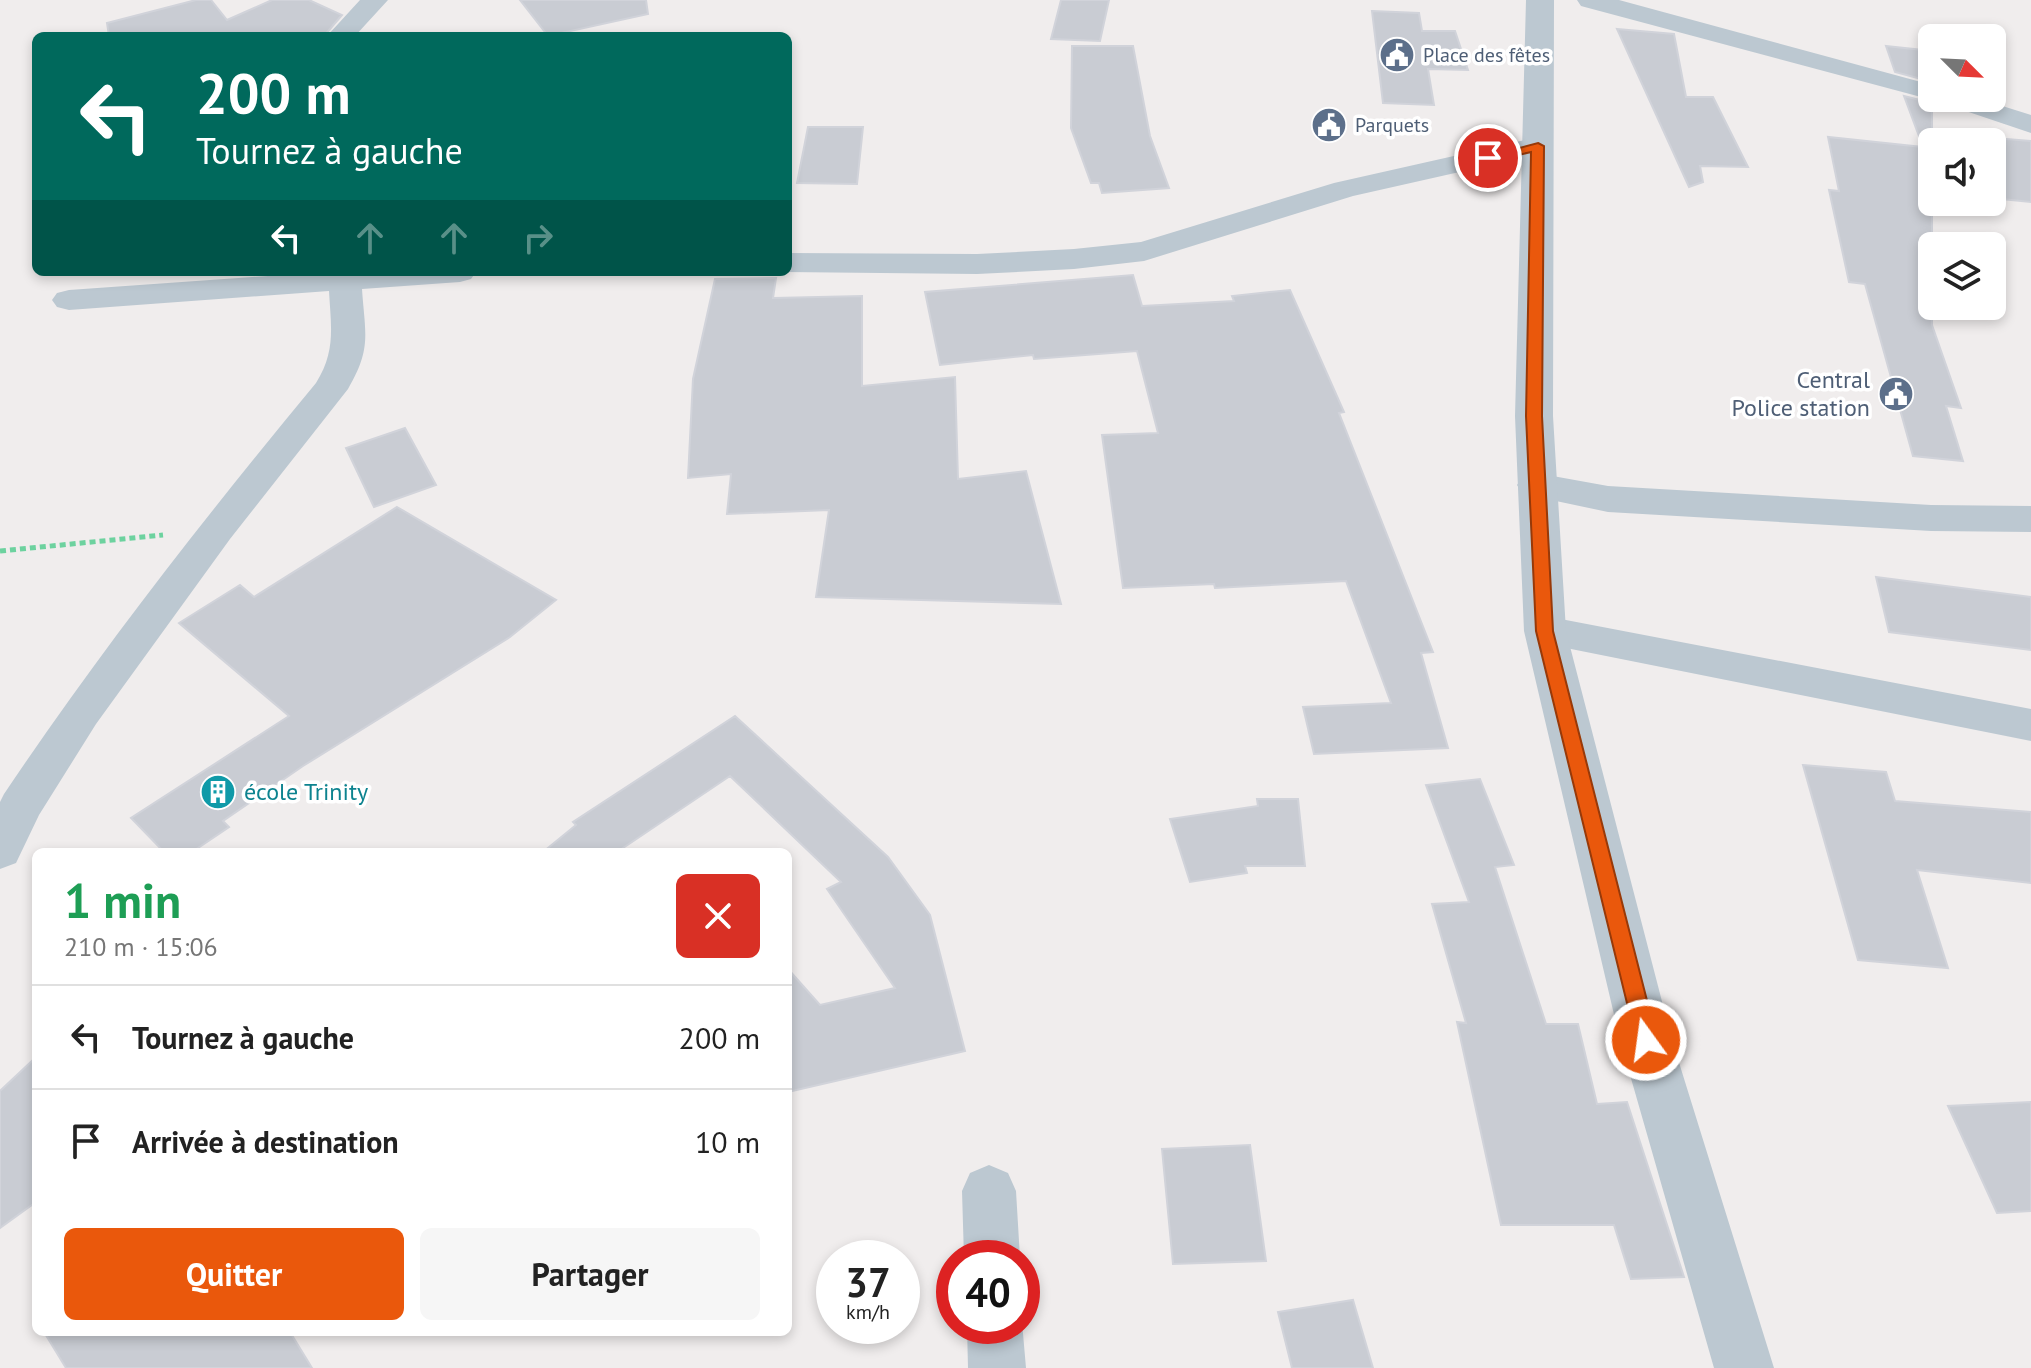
<!DOCTYPE html>
<html lang="fr">
<head>
<meta charset="utf-8">
<style>
	:root { --surface:#fff; --page:#f6f6f6; --text:#222; --muted:#767676; --line:#e0e0e0; --accent:#ea580c }
	body { margin:0; font-family:"PT Sans",sans-serif; background:var(--page); color:var(--text); height:100vh; display:flex; flex-direction:column; font-size:30px; white-space:nowrap }
	* { box-sizing:border-box; margin:0 }
	p { font-size:26px; color:var(--muted) }
	.icon { flex:none; width:44px; height:44px; fill:none; stroke:currentColor; stroke-width:2; stroke-linecap:round; stroke-linejoin:round }
	.map { position:relative; flex:1; overflow:hidden }
	.panel { position:absolute; left:32px; top:848px; width:760px; height:488px; display:flex; flex-direction:column; background:var(--surface); border-radius:12px; box-shadow:0 4px 12px #0003 }
	.panel>* { flex:none }
	.guide { position:absolute; left:32px; top:32px; width:760px; height:244px; border-radius:12px; box-shadow:0 4px 12px #0003; background:#00695c; color:#fff; overflow:hidden }
	.needle { width:52px; rotate:114deg }
	.fabs { position:absolute; left:1918px; top:24px; display:grid; gap:16px }
	.fabs a { display:grid; place-items:center; width:88px; height:88px; border-radius:12px; background:var(--surface); box-shadow:0 4px 12px #0003; font-size:40px }
	.speed { position:absolute; left:816px; top:1240px; display:flex; gap:16px; font-size:40px; font-weight:700; text-align:center }
	.speed>* { display:grid; place-content:center; width:104px; height:104px; border-radius:50%; background:var(--surface); box-shadow:0 4px 12px #0003; line-height:1 }
	.speed small { font-size:20px; font-weight:400 }
	.speed .limit { border:12px solid #d22; background:#fff; color:#111 }
	.pin { position:absolute; display:grid; place-items:center; width:68px; height:68px; color:#fff; margin:-34px; border:4px solid #fff; border-radius:50%; box-shadow:0 2px 8px #0007 }
	.me { position:absolute; width:88px; margin:-44px; rotate:346deg; stroke-linejoin:round; filter:drop-shadow(0 0 6px #0008) }
	.turn { display:flex; align-items:center; gap:28px; height:168px; padding:0 32px; font-size:36px }
	.turn .icon { width:104px; height:104px; stroke-width:2.5 }
	.turn b { display:block; font-size:56px; line-height:68px }
	.lanes { display:flex; align-items:center; height:76px; padding:0 32px; background:#0003; justify-content:center; gap:40px; direction:ltr }
	.lanes .off { opacity:.35 }
	.round { display:grid; place-items:center; flex:none; width:84px; height:84px; border-radius:12px; background:var(--page) }
	.summary { display:flex; align-items:center; justify-content:space-between; height:136px; padding:0 32px }
	h1 { font-size:48px; font-weight:600; line-height:60px; color:#1e9e55 }
	.button { display:flex; gap:16px; margin-top:auto; padding:16px 32px }
	.button a { flex:1; height:92px; border-radius:12px; background:var(--accent); color:#fff; font-size:32px; font-weight:600; line-height:92px; text-align:center }
	.button a+a { background:var(--page); color:var(--text) }
	ul { padding:0; list-style:none }
	li { display:flex; align-items:center; gap:24px; height:104px; padding:0 32px; border-top:2px solid var(--line) }
	li div { flex:1 }
	li b { display:block; font-size:30px }
	li em { font-style:normal }
	.map>svg:first-child { display:block }
</style>
</head>
<body>
<div class="map">
<svg width="2031" height="1368" viewBox="0 0 2031 1368">
	<rect width="100%" height="100%" fill="#f0eded"/>
	<path fill="#c9ccd3" stroke="#d1d3da" stroke-width="2" d="M196 0H211L227 20 272 0H309L342 15 324 36H109L107 23Z
		M520 0H646L648 14 548 36Z
		M1061 0H1109L1100 41 1051 39Z
		M1372 11 1419 13 1422 31H1455L1468 70 1428 69 1434 105 1383 103Z
		M1617 29 1674 34 1686 97H1713L1748 167 1700 166 1703 182 1689 187Z
		M1072 46H1133L1150 136 1169 188 1102 193 1099 183H1091L1071 128Z
		M1886 46 1932 51V82L1895 72Z
		M1904 96 1932 103V133L2031 141V202L1992 198V142H1932V325L1961 408 1946 406 1963 461 1913 456 1865 284 1849 282 1829 190 1839 191 1828 137 1923 147Z
		M808 127H863L857 184 797 183Z
		M1133 275 1142 306 1234 301 1232 296 1290 290 1344 412 1339 413 1433 652 1421 653 1448 748 1314 754 1303 707 1391 703 1346 581 1215 588 1214 584 1123 588 1102 435 1158 433 1137 351 1034 359 1033 355 940 365 925 292Z
		M776 278 773 298 862 296V386L955 377 958 479 1026 471 1061 604 816 597 829 510 727 514 731 474 688 478 693 379 715 279Z
		M405 428 436 485 374 507 346 448Z
		M397 507 556 600 510 637 303 766 223 821 229 827 192 852H164L131 818 289 716 179 623 240 585 254 597Z
		M1876 577 2031 597V650L1889 632Z
		M735 716 888 857 930 915 965 1051 788 1092V969L820 1005 895 988 827 889 841 882 730 776 617 852H543L576 825 573 822Z
		M1803 765 1886 772 1895 801 2031 812V883L1917 870 1948 968 1858 960Z
		M1480 779 1514 865 1495 867 1546 1024H1578L1597 1104 1627 1102 1684 1277 1631 1279 1614 1225H1501L1457 1022 1466 1023 1432 904 1469 902 1426 785Z
		M1257 799H1298L1305 866H1245L1247 873 1190 882 1170 819 1258 806Z
		M36 1057V1202L0 1228V1091Z
		M2031 1102V1211L1997 1213 1948 1106Z
		M1250 1145 1266 1261 1173 1264 1162 1149Z
		M1353 1300 1373 1368H1292L1278 1312Z
		M44 1332H290L312 1368H66Z"/>
	<g fill="none" stroke-linecap="round" stroke-linejoin="round">
		<path stroke="#6dd29f" stroke-width="5" stroke-dasharray="6 4" stroke-linecap="butt" d="M0 551 163 535"/>
		<path fill="#bcc8d1" fill-rule="evenodd" d="M360 0H388L355 36H327Z
			M1577 0H1619L1932 85V98H1977L2031 115V133L1936 101 1581 6Z
			M1538 137 1548 140 1553 146 1548 152 1353 196 1144 261 1074 269 977 274 785 272H788V253L977 254 1074 249 1141 242 1334 183Z
			M323 272H476L471 279 460 282 362 289C365 334 372 348 348 389L230 539 96 724 39 815 16 863 0 869V802L4 794C100 651 206 516 316 383 336 351 331 327 329 291L69 310 57 307 52 300 57 293 69 290Z
			M1536 473 1608 486 1931 505 2031 506V532L1931 531 1608 512 1523 494 1517 485 1523 476Z
			M1545 616 2031 709V741L1531 641 1525 631 1531 621Z
			M989 1165 1008 1173 1016 1191 1020 1258H964L962 1191 970 1173Z
			M1022 1322 1026 1368H968L967 1326H1022Z"/>
		<path fill="#bcc8d1" fill-rule="evenodd" d="M1526 0H1554L1553 416 1566 631 1672 1040 1774 1368H1714L1620 1040 1524 631 1515 416Z"/>
	</g>
	<path fill="#ea580c" stroke="#983908" stroke-width="2" d="M1538 143 1544 146 1542 416 1553 631 1657 1040 1654 1047 1646 1050 1639 1047 1636 1040 1536 631 1526 416 1531 152 1488 162 1482 158Z"/>
	<defs>
		<symbol id="civic-disc" viewBox="-11 -11 22 22"><circle r="9.5" fill="#5c6f8a" stroke="#fff"/><path d="M-.6-6.5H3V-4.5H.6V-3L4-1V1h2V6H-6V1h2V-1L-.6-3ZM-1.2 2.5V6h2.4V2.5Z" fill="#fff"/></symbol>
		<symbol id="building-disc" viewBox="-11 -11 22 22"><circle r="9.5" fill="#0f9aa8" stroke="#fff"/><path d="M-4-6H4V6H1V3H-1V6H-4ZM-2.5-4.3h1.7v1.8h-1.7ZM.8-4.3h1.7v1.8H.8ZM-2.5-1h1.7V.8h-1.7ZM.8-1h1.7V.8H.8Z" fill="#fff"/></symbol>
	</defs>
	<g fill-rule="evenodd">
		<use href="#civic-disc" x="1377" y="35" width="40" height="40"/>
		<use href="#civic-disc" x="1309" y="105" width="40" height="40"/>
		<use href="#civic-disc" x="1876" y="374" width="40" height="40"/>
		<use href="#building-disc" x="198" y="772" width="40" height="40"/>
	</g>
	<g text-anchor="middle" stroke-width="7" stroke-linejoin="round" paint-order="stroke">
		<g font-size="20" fill="#4e5e75" stroke="#fff" text-anchor="start">
			<text x="1423" y="62">Place des fêtes</text>
			<text x="1355" y="132">Parquets</text>
		</g>
		<g font-size="24" fill="#4e5e75" stroke="#fff" text-anchor="end">
			<text x="1870" y="388">Central<tspan x="1870" dy="28">Police station</tspan></text>
		</g>
		<g font-size="24" fill="#0d838f" stroke="#fff" text-anchor="start">
			<text x="244" y="800">école Trinity</text>
		</g>
	</g>
</svg>
<div class="fabs">
<a><svg class="needle" viewBox="-14 -14 28 28"><path d="M0-13l5 13h-10z" fill="#e53935"/><path d="M0 13l5-13h-10z" fill="#767676"/></svg></a>
<a><svg class="icon" aria-label="sound" viewBox="0 0 24 24"><path d="M4 9h4l5-4v14l-5-4H4zM17 9q2 3 0 6"/></svg></a>
<a><svg class="icon" aria-label="layers" viewBox="0 0 24 24"><path d="M12 4l9 5-9 5-9-5zM3 14l9 5 9-5"/></svg></a>
</div>
<div class="speed"><div>37<small>km/h</small></div><div class="limit">40</div></div>
<div class="pin" style="left:1488px;top:158px;background:#d93025"><svg class="icon" aria-label="arrive" viewBox="0 0 24 24"><path d="M6 21V4h12l-3 4 3 4H6"/></svg></div>
<svg class="me" style="left:1646px;top:1040px" viewBox="-20 -20 40 40"><circle r="17" fill="#ea580c" stroke="#fff" stroke-width="3"/><path d="M0-11L8 9 0 5-8 9z" fill="#fff"/></svg>
<div class="guide">
<div class="turn"><svg class="icon" aria-label="left" viewBox="0 0 24 24"><path d="M17 20v-9H6M10 6l-5 5 5 5"/></svg><div><b>200 m</b>Tournez à gauche</div></div>
<div class="lanes"><svg class="icon" aria-label="left" viewBox="0 0 24 24"><path d="M17 20v-9H6M10 6l-5 5 5 5"/></svg><svg class="icon off" aria-label="ahead" viewBox="0 0 24 24"><path d="M12 20V5M6 11l6-6 6 6"/></svg><svg class="icon off" aria-label="ahead" viewBox="0 0 24 24"><path d="M12 20V5M6 11l6-6 6 6"/></svg><svg class="icon off" aria-label="right" viewBox="0 0 24 24"><path d="M7 20v-9h11M14 6l5 5-5 5"/></svg></div>
</div>
<section class="panel">
<div class="summary"><div><h1>1 min</h1><p>210 m · 15:06</p></div><a class="round" style="background:#d93025;color:#fff"><svg class="icon" aria-label="close" viewBox="0 0 24 24"><path d="M6 6l12 12M18 6L6 18"/></svg></a></div>
<ul>
<li><svg class="icon" aria-label="left" viewBox="0 0 24 24"><path d="M17 20v-9H6M10 6l-5 5 5 5"/></svg><div><b>Tournez à gauche</b></div><em>200 m</em></li>
<li><svg class="icon" aria-label="arrive" viewBox="0 0 24 24"><path d="M6 21V4h12l-3 4 3 4H6"/></svg><div><b>Arrivée à destination</b></div><em>10 m</em></li>
</ul>
<div class="button"><a>Quitter</a><a>Partager</a></div>
</section>
</div>
</body>
</html>
